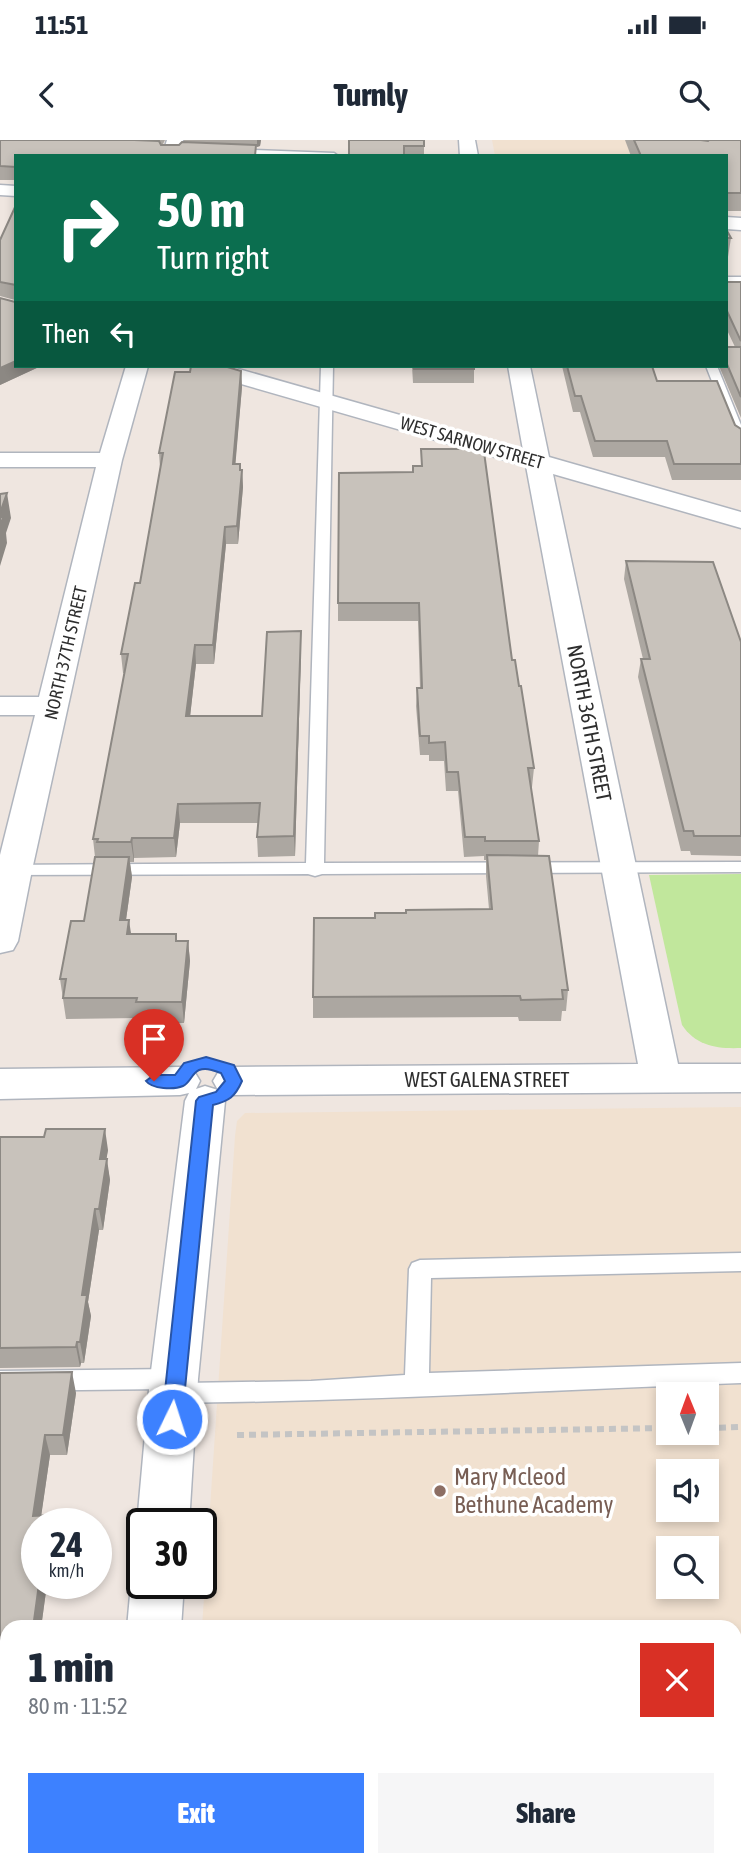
<!DOCTYPE html>
<html lang="en">
<head>
<meta charset="utf-8">
<style>
	:root { --surface:#fff; --page:#f6f6f7; --text:#1f2937; --muted:#747a83; --accent:#3d81ff }
	body { margin:0; font-family:"Asap Condensed",sans-serif; background:var(--page); color:var(--text); height:100vh; display:flex; flex-direction:column; font-size:26px; white-space:nowrap }
	* { box-sizing:border-box; margin:0 }
	p { font-size:23px; color:var(--muted) }
	.icon { flex:none; width:38px; height:38px; fill:none; stroke:currentColor; stroke-width:2; stroke-linecap:round; stroke-linejoin:round }
	.map { position:relative; flex:1; overflow:hidden }
	.panel { position:absolute; left:0px; top:1480px; width:742px; height:247px; display:flex; flex-direction:column; background:var(--surface); border-radius:21px 21px 0 0; box-shadow:0 4px 10px #0003 }
	.panel>* { flex:none }
	.guide { position:absolute; left:14px; top:14px; width:714px; height:214px; border-radius:0px; box-shadow:0 4px 10px #0003; background:#0b6e4f; color:#fff; overflow:hidden }
	.needle { width:46px; rotate:359deg }
	.controls { position:absolute; left:656px; top:1242px; display:grid; gap:14px }
	.controls a { display:grid; place-items:center; width:63px; height:63px; border-radius:0px; background:var(--surface); box-shadow:0 4px 10px #0003; font-size:35px }
	.speed { position:absolute; left:21px; top:1368px; display:flex; gap:14px; font-size:35px; font-weight:700; text-align:center }
	.speed>* { display:grid; place-content:center; width:91px; height:91px; border-radius:50%; background:var(--surface); box-shadow:0 4px 10px #0003; line-height:1 }
	.speed small { font-size:18px; font-weight:400 }
	.speed .limit { border:4px solid #111; border-radius:10px; background:#fff; color:#111 }
	.pin { position:absolute; display:grid; place-items:center; width:60px; height:60px; color:#fff; margin:-72px -30px; border-radius:50% 50% 50% 0; rotate:-45deg; box-shadow:0 0 7px #0007 }
	.pin .icon { rotate:45deg }
	.me { position:absolute; width:77px; margin:-38px; rotate:4deg; stroke-linejoin:round; filter:drop-shadow(0 0 5px #0008) }
	.turn { display:flex; align-items:center; gap:24px; height:147px; padding:0 28px; font-size:32px }
	.turn .icon { width:91px; height:91px; stroke-width:2.5 }
	.turn b { display:block; font-size:49px; line-height:60px }
	.then { display:flex; align-items:center; height:66px; padding:0 28px; background:#0003; gap:14px; font-size:26px }
	.round { display:grid; place-items:center; flex:none; width:74px; height:74px; border-radius:0px; background:var(--page) }
	.overview { display:flex; align-items:center; justify-content:space-between; height:119px; padding:0 28px }
	h1 { font-size:42px; font-weight:800; line-height:52px }
	.action { display:flex; gap:14px; margin-top:auto; padding:14px 28px }
	.action a { flex:1; height:80px; border-radius:0px; background:var(--accent); color:#fff; font-size:28px; font-weight:800; line-height:80px; text-align:center }
	.action a+a { background:var(--page); color:var(--text) }
	.status { display:flex; justify-content:space-between; align-items:center; height:49px; padding:0 35px; background:var(--surface); direction:ltr }
	.status svg { height:19px; fill:currentColor }
	header { display:flex; justify-content:space-between; align-items:center; height:91px; padding:0 28px; background:var(--surface); font-size:32px; font-weight:800 }
	.map>svg:first-child { display:block }
</style>
</head>
<body>
<div class="status"><b>11:51</b><svg viewBox="0 0 49 12"><path d="M0 12V9h3v3zM5 12V6h3v6zM10 12V3h3v9zM15 12V0h3v12zM26 1h20v11H26zM47 4h2v5h-2z"/></svg></div>
<header><svg class="icon" aria-label="back" viewBox="0 0 24 24"><path d="M15 5l-7 7 7 7"/></svg>Turnly<svg class="icon" aria-label="search" viewBox="0 0 24 24"><circle cx="10" cy="10" r="6"/><path d="M15 15l6 6"/></svg></header>
<div class="map">
<svg width="741" height="1727" viewBox="0 0 741 1727">
	<rect width="100%" height="100%" fill="#efe6e0"/>
	<path fill="#f1e1d0" fill-rule="evenodd" d="M492 0H730L726 16H495Z
		M741 967V1727H186V1720H735V1488L202 1487 235 996 237 981 245 973ZM668 1255H707V1293H668ZM668 1332H707V1370H668ZM668 1409H707V1447H668Z"/>
	<path fill="#c1e79c" d="M741 734V908C717 909 696 906 682 885L649 735Z"/>
	<g fill="none" stroke-linecap="round" stroke-linejoin="round">
		<defs>
			<path id="lane" d="M227 9 334 13 338 16 230 14Z
				M726 137H741V143H726Z
				M321 226H333L324 723 741 722V732L322 734 315 736 308 734 0 735V725L306 723Z
				M706 226H717L741 285V304L735 300Z
				M741 1113V1131L431 1138 429 1233 741 1223V1243C552 1250 363 1261 174 1263L165 1260 162 1253 164 1249 0 1251V1231L174 1229 182 1232 186 1239 184 1243 311 1241 405 1235 409 1129 412 1123 420 1120Z"/>
			<path id="street" d="M167 0H183L180 16H162Z
				M459 0H475L478 16H460Z
				M126 226H148L122 320 32 730 18 801 13 810 0 813V715L35 575H0V557H39L96 327H0V313H100Z
				M193 226H228L523 310 508 226H530L549 317 741 372V388L553 334 678 924H741V952L233 955 220 952 225 961 198 1239 189 1384H142V1394L137 1384 150 1239 185 961 189 953 180 955 0 959V929L180 927 194 931 200 941 196 949 205 946 218 950 213 941 219 931 233 927 638 924 526 326 196 231Z
				M142 1425V1444H184L181 1488H127L131 1444Z
				M104 1720H164V1727H104Z"/>
			<path id="secondary" d="M0 45 16 46V56L0 55Z
				M726 77 741 78V90L726 89Z"/>
		</defs>
		<use href="#lane" stroke="#b0b5be" stroke-width="3"/>
		<use href="#street" stroke="#b0b5be" stroke-width="3"/>
		<use href="#secondary" stroke="#b0b5be" stroke-width="3"/>
		<path stroke="#c4c4c4" stroke-width="6" stroke-dasharray="7 5" stroke-linecap="butt" d="M707 1288 741 1287
			M237 1295 668 1288"/>
		<use href="#lane" fill="#fff" fill-rule="evenodd"/>
		<use href="#street" fill="#fff" fill-rule="evenodd"/>
		<use href="#secondary" fill="#fff" fill-rule="evenodd"/>
	</g>
	<path fill="#aca7a1" d="M0 0H165L163 4H160L161 5H179L184 2V0H261L260 6 256 7V16H16V40H0Z
		M349 0 424 6V15L349 16Z
		M625 0H741V71H726V16H631Z
		M16 65V226H41L0 245V158L15 162V160L0 156V100Z
		M726 89 731 98 728 117H726Z
		M726 142H741V278L719 226H726V207H735L726 188Z
		M412 226H474V243H413Z
		M562 226H652L657 241 741 289V340H672L665 317H593L580 272H573Z
		M241 231 242 247 235 324 241 330H242L243 347 238 404H226L214 524H196L190 576H262L301 491V510L295 716 258 717 257 697 258 683H180L176 717 134 718V722H130L132 737 126 780 131 794 177 801H188L190 821 184 883H139L138 878 66 879 60 839 84 781 95 717 93 699 124 533H123L121 514 140 443 160 328 159 313Z
		M421 309 512 520 519 546 534 628 532 647H531L539 701 538 716 568 850 566 871H562L561 881H519L518 877 313 878V857L375 778 405 773 489 769 486 736V720H484V716L464 717 458 651H446L444 621H429V615H420L416 566 417 548H420L418 481H338V463L413 332 421 326Z
		M626 421 741 502V716L691 715 690 711H681L638 537 641 519H643L624 439Z
		M0 997 108 1010 106 1019 110 1040 103 1090H99L88 1162 91 1176 84 1223H81L80 1227 0 1228Z
		M0 1233 76 1253 67 1315H50L41 1376 52 1375 54 1384H37V1444H47L41 1488H7V1720H8L7 1727Z"/>
	<path fill="#8c8883" d="M257 0H261L260 6 257 7Z
		M16 221V226H41L0 245V228Z
		M241 231 242 247 234 341 233 324Z
		M240 324 241 339 242 330 243 347 238 404 237 386Z
		M7 353 11 378 6 393 7 403 0 426V373Z
		M225 387 226 404 214 524 213 505Z
		M301 491V510L295 716 294 696Z
		M195 505 196 524 188 595 186 576Z
		M178 664 180 683 176 717 174 698Z
		M132 698 134 718V722L131 702Z
		M129 717 132 737 123 801 120 780Z
		M129 780 132 800 127 794Z
		M188 801 190 821 184 883 182 862Z
		M105 989 108 1010 103 1040 100 1019Z
		M107 1019 110 1040 103 1090 99 1069Z
		M95 1069 99 1090 88 1162 91 1176 84 1223 80 1202 82 1155Z
		M77 1202 81 1223 80 1227 76 1207Z
		M72 1232 76 1253 67 1315 63 1295Z
		M45 1295 50 1315 40 1384 33 1376Z
		M39 1444H47L41 1488H33Z
		M7 1670V1720H8L7 1727H0V1711Z"/>
	<path fill="#c8c2bb" stroke="#8c8883" stroke-width="2" d="M0 0H134L159 1 161 5H179L182 2 256 5 255 16H16V27L0 26Z
		M349 0H424V6H404V16H349Z
		M634 0H701L708 1 709 0H741V53H726V16H641Z
		M16 65V145L0 142V100Z
		M726 89 731 98H726Z
		M726 142H741V201L726 169Z
		M16 151V221L0 228V158L15 162Z
		M726 207H741V257L726 222Z
		M191 226H224L241 231 233 324H240V330H242L237 386 225 387 213 505H195L186 576H262L267 492 301 491 294 696 257 697 260 663 178 664 174 698H132L131 702H97L98 699H93L128 514H121L135 443H140L163 313H159L175 232H190Z
		M413 226H474V229H414Z
		M567 226H652L657 241H717L735 285 741 289V324H674L667 301H595L581 256H575Z
		M421 309H473L474 312H484L512 520H515L519 546H521L534 628H528L539 701H485V697H465L458 632H447L445 602 429 603V596H420L417 548H422L419 463H338L339 333 413 332V326H422Z
		M7 353 0 373V354Z
		M0 377H3L0 388Z
		M626 421 713 422 741 502V696H694L693 691H684L641 519H650Z
		M487 715 549 716 568 850H562L563 859 521 860 520 856 313 857 314 778H375V773H406V770L492 769Z
		M95 717H129L120 780H129L127 794H176V801H188L182 862H136L137 858H63L66 839H60L71 781H84Z
		M46 989H105L100 1019H107L99 1069H95L82 1155H87L80 1202H77L76 1207 0 1208V997H44Z
		M72 1232 63 1295H45L33 1376 52 1375 51 1384H37V1444H39L33 1488H7V1670L0 1711V1233Z"/>
	<path fill="#3d81ff" stroke="#2854a6" stroke-width="2" d="M206 917 234 925 242 941C235 957 229 961 213 965L182 1279 179 1286 172 1288 165 1286 162 1279 196 961 199 957 216 952 225 941 221 933C214 931 207 927 199 930 192 933 190 943 183 946 174 950 152 949 146 941L154 935H175L184 923Z"/>
	<circle fill="#8d6e63" stroke="#fff" stroke-width="2.5" cx="440" cy="1351" r="7"/>
	<g text-anchor="middle" stroke-width="7" stroke-linejoin="round" paint-order="stroke">
		<g font-size="18" fill="#2e2e2e" stroke="#fff">
			<text transform="translate(472 303) rotate(16)" y="6">WEST SARNOW STREET</text>
			<text transform="translate(66 513) rotate(-77)" y="6">NORTH 37TH STREET</text>
		</g>
		<g font-size="21" fill="#2e2e2e" stroke="#fff">
			<text transform="translate(589 583) rotate(79)" y="7">NORTH 36TH STREET</text>
			<text x="487" y="947">WEST GALENA STREET</text>
		</g>
		<g font-size="24" fill="#785e54" stroke="#fff" text-anchor="start">
			<text x="454" y="1345">Mary Mcleod<tspan x="454" dy="28">Bethune Academy</tspan></text>
		</g>
	</g>
</svg>
<div class="controls">
<a><svg class="needle" viewBox="-14 -14 28 28"><path d="M0-13l5 13h-10z" fill="#e53935"/><path d="M0 13l5-13h-10z" fill="#747a83"/></svg></a>
<a><svg class="icon" aria-label="sound" viewBox="0 0 24 24"><path d="M4 9h4l5-4v14l-5-4H4zM17 9q2 3 0 6"/></svg></a>
<a><svg class="icon" aria-label="search" viewBox="0 0 24 24"><circle cx="10" cy="10" r="6"/><path d="M15 15l6 6"/></svg></a>
</div>
<div class="speed"><div>24<small>km/h</small></div><div class="limit">30</div></div>
<div class="pin" style="left:154px;top:941px;background:#d93025"><svg class="icon" aria-label="arrive" viewBox="0 0 24 24"><path d="M6 21V4h12l-3 4 3 4H6"/></svg></div>
<svg class="me" style="left:172px;top:1279px" viewBox="-20 -20 40 40"><circle r="17" fill="#3d81ff" stroke="#fff" stroke-width="3"/><path d="M0-11L8 9 0 5-8 9z" fill="#fff"/></svg>
<div class="guide">
<div class="turn"><svg class="icon" aria-label="right" viewBox="0 0 24 24"><path d="M7 20v-9h11M14 6l5 5-5 5"/></svg><div><b>50 m</b>Turn right</div></div>
<div class="then">Then<svg class="icon" aria-label="left" viewBox="0 0 24 24"><path d="M17 20v-9H6M10 6l-5 5 5 5"/></svg></div>
</div>
<section class="panel">
<div class="overview"><div><h1>1 min</h1><p>80 m · 11:52</p></div><a class="round" style="background:#d93025;color:#fff"><svg class="icon" aria-label="close" viewBox="0 0 24 24"><path d="M6 6l12 12M18 6L6 18"/></svg></a></div>
<div class="action"><a>Exit</a><a>Share</a></div>
</section>
</div>
</body>
</html>
